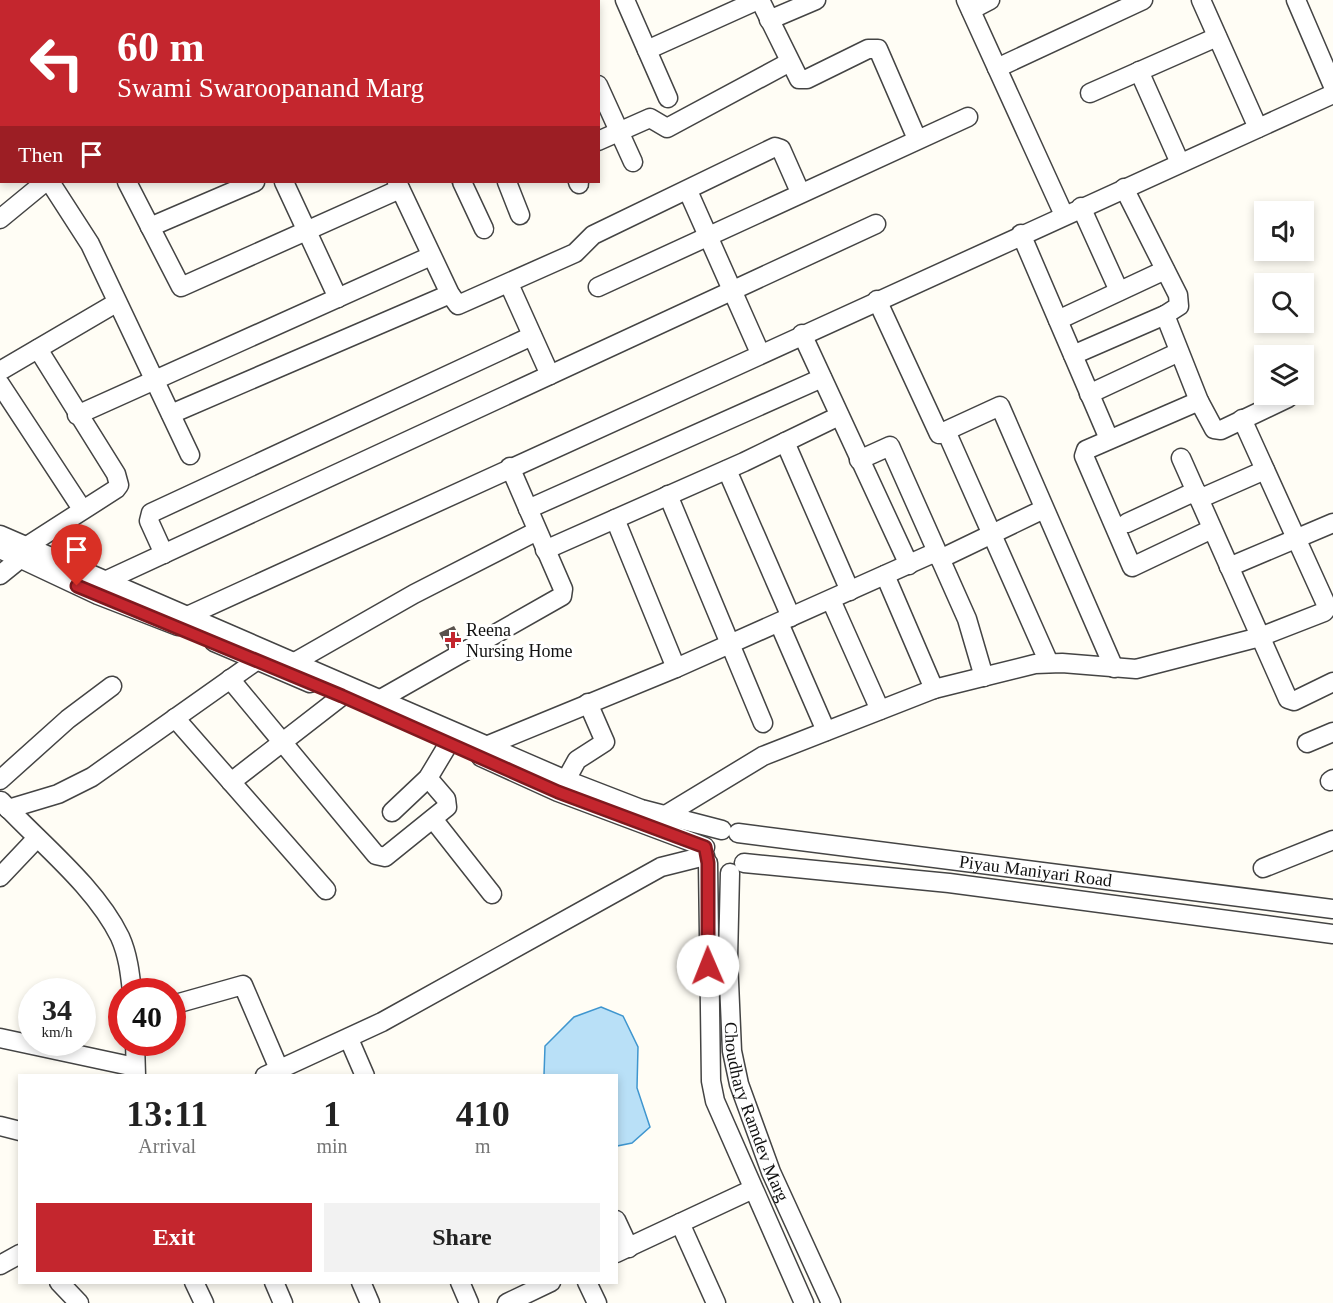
<!DOCTYPE html>
<html lang="en">
<head>
<meta charset="utf-8">
<style>
	:root { --surface:#fff; --page:#f2f2f2; --text:#222; --muted:#767676; --accent:#c4262e }
	body { margin:0; font-family:"Times New Roman",serif; background:var(--page); color:var(--text); height:100vh; display:flex; flex-direction:column; font-size:22px; white-space:nowrap }
	* { box-sizing:border-box; margin:0 }
	p { font-size:20px; color:var(--muted) }
	.icon { flex:none; width:33px; height:33px; fill:none; stroke:currentColor; stroke-width:2; stroke-linecap:round; stroke-linejoin:round }
	.map { position:relative; flex:1; overflow:hidden }
	.details { position:absolute; left:18px; top:1074px; width:600px; height:210px; display:flex; flex-direction:column; background:var(--surface); border-radius:0px; box-shadow:0 3px 9px #0003 }
	.details>* { flex:none }
	.guide { position:absolute; left:0px; top:0px; width:600px; height:183px; box-shadow:0 3px 9px #0003; background:#c4262e; color:#fff; overflow:hidden }
	.fabs { position:absolute; left:1254px; top:201px; display:grid; gap:12px }
	.fabs a { display:grid; place-items:center; width:60px; height:60px; border-radius:0px; background:var(--surface); box-shadow:0 3px 9px #0003; font-size:30px }
	.speed { position:absolute; left:18px; top:978px; display:flex; gap:12px; font-size:30px; font-weight:700; text-align:center }
	.speed>* { display:grid; place-content:center; width:78px; height:78px; border-radius:50%; background:var(--surface); box-shadow:0 3px 9px #0003; line-height:1 }
	.speed small { font-size:15px; font-weight:400 }
	.speed .limit { border:9px solid #d22; background:#fff; color:#111 }
	.pin { position:absolute; display:grid; place-items:center; width:51px; height:51px; color:#fff; margin:-62px -26px; border-radius:50% 50% 50% 0; rotate:-45deg; box-shadow:0 0 6px #0007 }
	.pin .icon { rotate:45deg }
	.me { position:absolute; width:66px; margin:-33px; rotate:359deg; stroke-linejoin:round; filter:drop-shadow(0 0 4px #0008) }
	.turn { display:flex; align-items:center; gap:21px; height:126px; padding:0 18px; font-size:27px }
	.turn .icon { width:78px; height:78px; stroke-width:2.5 }
	.turn b { display:block; font-size:42px; line-height:51px }
	.then { display:flex; align-items:center; height:57px; padding:0 18px; background:#0003; gap:12px; font-size:22px }
	.eta { display:flex; justify-content:space-evenly; align-items:center; height:102px; text-align:center }
	.eta b { font-size:36px; font-weight:800; line-height:42px }
	.action { display:flex; gap:12px; margin-top:auto; padding:12px 18px }
	.action a { flex:1; height:69px; border-radius:0px; background:var(--accent); color:#fff; font-size:24px; font-weight:800; line-height:69px; text-align:center }
	.action a+a { background:var(--page); color:var(--text) }
	.map>svg:first-child { display:block }
</style>
</head>
<body>
<div class="map">
<svg width="1333" height="1303" viewBox="0 0 1333 1303">
	<rect width="100%" height="100%" fill="#fffdf5"/>
	<path fill="#b9e0f7" stroke="#3f96cf" stroke-width="1.5" d="M601 1007 623 1016 638 1047 637 1088 650 1127 632 1143 617 1146 616 1076 544 1075 545 1046 574 1017Z"/>
	<path fill="#5a524d" d="M454 626 466 648 452 656 439 633Z"/>
	<g fill="none" stroke-linecap="round" stroke-linejoin="round">
		<defs>
			<g id="minor">
				<path d="M12 0 13 2"/>
				<path d="M83 0V2"/>
				<path d="M140 0V2"/>
				<path d="M231 0 232 2"/>
				<path d="M272 0 273 2"/>
				<path d="M395 0 396 2"/>
				<path d="M472 0 473 2"/>
				<path d="M560 0 561 2"/>
				<path d="M625 0 668 98"/>
				<path d="M760 0 799 79H807L868 49H878L917 139"/>
				<path d="M966 0 1064 215"/>
				<path d="M1201 0 1258 128"/>
				<path d="M1296 0 1333 86"/>
				<path d="M256 2 258 0"/>
				<path d="M971 10 990 0"/>
				<path d="M769 20 816 0"/>
				<path d="M647 50 758 0"/>
				<path d="M997 68 1143 0"/>
				<path d="M1139 71 1180 163"/>
				<path d="M0 85 2 84"/>
				<path d="M598 85 633 162"/>
				<path d="M1090 93 1217 37"/>
				<path d="M598 141 650 118 667 128 788 63"/>
				<path d="M50 182 90 244 190 455"/>
				<path d="M127 182 181 287 400 189"/>
				<path d="M284 182 338 298"/>
				<path d="M397 182 450 294 458 305 575 253 593 235 775 147 781 149 800 192"/>
				<path d="M462 182 484 229"/>
				<path d="M507 182 520 215"/>
				<path d="M578 182 579 184"/>
				<path d="M1124 188 1178 295 1179 306 1165 315 1199 401 1214 429 1221 430 1288 398"/>
				<path d="M688 191 760 353"/>
				<path d="M1081 207 1119 291"/>
				<path d="M0 219 45 182"/>
				<path d="M150 227 255 182"/>
				<path d="M1021 234 1109 439"/>
				<path d="M509 284 550 375"/>
				<path d="M598 287 968 117"/>
				<path d="M877 300 939 434 1000 406 1114 668"/>
				<path d="M1058 320 1165 270"/>
				<path d="M802 334 909 565"/>
				<path d="M1073 355 1165 315"/>
				<path d="M0 371 116 303"/>
				<path d="M0 384 82 509"/>
				<path d="M1089 394 1179 352"/>
				<path d="M1199 401 1086 450 1084 456 1132 567 1212 529"/>
				<path d="M171 414 450 294"/>
				<path d="M77 415 431 256"/>
				<path d="M946 431 1049 663"/>
				<path d="M785 442 850 591"/>
				<path d="M1181 458 1288 699 1294 701 1333 682"/>
				<path d="M859 460 890 446 967 619 984 677"/>
				<path d="M727 470 791 617"/>
				<path d="M668 495 763 723"/>
				<path d="M1199 499 1265 470"/>
				<path d="M528 509 822 378"/>
				<path d="M615 519 676 668"/>
				<path d="M1127 523 1196 491"/>
				<path d="M0 535 566 780 641 809 722 830"/>
				<path d="M27 546 116 489 119 485 116 474 38 349"/>
				<path d="M0 549 98 595 178 626"/>
				<path d="M545 550 744 462 839 416"/>
				<path d="M164 554 149 521 151 513 532 336"/>
				<path d="M940 559 1044 509"/>
				<path d="M1229 567 1333 523"/>
				<path d="M0 575 21 558"/>
				<path d="M885 575 934 689"/>
				<path d="M105 581 876 224"/>
				<path d="M831 600 880 710"/>
				<path d="M172 623 1333 94"/>
				<path d="M779 623 826 731"/>
				<path d="M214 642 310 683"/>
				<path d="M293 663 414 594 537 531"/>
				<path d="M230 679 376 855 385 857 447 807 446 799 428 778"/>
				<path d="M379 700 562 596 563 589 510 467"/>
				<path d="M175 718 326 890"/>
				<path d="M1307 743 1333 732"/>
				<path d="M486 746 676 668 936 552"/>
				<path d="M481 757 558 792 705 847"/>
				<path d="M0 780 68 719 112 686"/>
				<path d="M566 780 577 760 605 742 588 703"/>
				<path d="M1330 781 1333 779"/>
				<path d="M231 782 342 696"/>
				<path d="M1 801C40 843 95 886 120 937 128 955 130 973 132 992"/>
				<path d="M8 809 58 794 92 777 256 661"/>
				<path d="M392 812 428 778 449 743"/>
				<path d="M664 816 763 756 934 689 1035 664 1062 663 1136 669 1260 637 1324 612 1327 608 1325 602 1242 419"/>
				<path d="M433 819 492 894"/>
				<path id="s1" d="M738 833 1333 909"/>
				<path d="M708 863 711 1081 715 1101 804 1303"/>
				<path d="M744 863 949 883 1333 934"/>
				<path d="M1263 868 1333 840"/>
				<path id="s2" d="M730 873 728 959 732 1051 739 1084 771 1172 831 1303"/>
				<path d="M0 877 37 838"/>
				<path d="M172 1005 243 985 279 1069"/>
				<path d="M0 1038 135 1067"/>
				<path d="M349 1039 365 1076"/>
				<path d="M135 1042 136 1076"/>
				<path d="M265 1076 382 1022 661 867 705 856"/>
				<path d="M0 1126 20 1131"/>
				<path d="M616 1220 629 1248"/>
				<path d="M680 1223 716 1303"/>
				<path d="M616 1253 753 1189"/>
				<path d="M0 1265 20 1254"/>
				<path d="M59 1282 79 1303"/>
				<path d="M194 1282 204 1303"/>
				<path d="M274 1282 283 1303"/>
				<path d="M361 1282 370 1303"/>
				<path d="M460 1282 469 1303"/>
				<path d="M587 1282 597 1303"/>
				<path d="M507 1303 551 1282"/>
			</g>
		</defs>
		<use href="#minor" stroke="#444" stroke-width="21"/>
		<use href="#minor" stroke="#fff" stroke-width="18"/>
	</g>
	<g fill="none" stroke-linecap="round" stroke-linejoin="round">
		<defs>
			<path id="route" d="M77 586 342 696 558 792 705 847 708 863V966"/>
		</defs>
		<use href="#route" stroke="#7f191e" stroke-width="15"/>
		<use href="#route" stroke="#c4262e" stroke-width="10"/>
	</g>
	<path fill="#c4262e" stroke="#fff" stroke-width="2" d="M450 631h6v6h6v6h-6v6h-6v-6h-6v-6h6z"/>
	<g text-anchor="middle" stroke-width="6" stroke-linejoin="round" paint-order="stroke">
		<g font-size="18" fill="#111" stroke="#fff" text-anchor="start">
			<text x="466" y="636">Reena<tspan x="466" dy="21">Nursing Home</tspan></text>
		</g>
		<g font-size="18" fill="#111" stroke="#fff">
			<text dy="6" stroke="none"><textPath href="#s1" startOffset="300">Piyau Maniyari Road</textPath></text>
			<text dy="6" stroke="none"><textPath href="#s2" startOffset="243">Choudhary Ramdev Marg</textPath></text>
		</g>
	</g>
</svg>
<div class="fabs">
<a><svg class="icon" aria-label="sound" viewBox="0 0 24 24"><path d="M4 9h4l5-4v14l-5-4H4zM17 9q2 3 0 6"/></svg></a>
<a><svg class="icon" aria-label="search" viewBox="0 0 24 24"><circle cx="10" cy="10" r="6"/><path d="M15 15l6 6"/></svg></a>
<a><svg class="icon" aria-label="layers" viewBox="0 0 24 24"><path d="M12 4l9 5-9 5-9-5zM3 14l9 5 9-5"/></svg></a>
</div>
<div class="speed"><div>34<small>km/h</small></div><div class="limit">40</div></div>
<div class="pin" style="left:77px;top:586px;background:#d93025"><svg class="icon" aria-label="arrive" viewBox="0 0 24 24"><path d="M6 21V4h12l-3 4 3 4H6"/></svg></div>
<svg class="me" style="left:708px;top:966px" viewBox="-20 -20 40 40"><circle r="19" fill="#fff"/><path d="M0-13L10 11 0 6-10 11z" fill="#c4262e"/></svg>
<div class="guide">
<div class="turn"><svg class="icon" aria-label="left" viewBox="0 0 24 24"><path d="M17 20v-9H6M10 6l-5 5 5 5"/></svg><div><b>60 m</b>Swami Swaroopanand Marg</div></div>
<div class="then">Then<svg class="icon" aria-label="arrive" viewBox="0 0 24 24"><path d="M6 21V4h12l-3 4 3 4H6"/></svg></div>
</div>
<section class="details">
<div class="eta">
<div><b>13:11</b><p>Arrival</p></div>
<div><b>1</b><p>min</p></div>
<div><b>410</b><p>m</p></div>
</div>
<div class="action"><a>Exit</a><a>Share</a></div>
</section>
</div>
</body>
</html>
